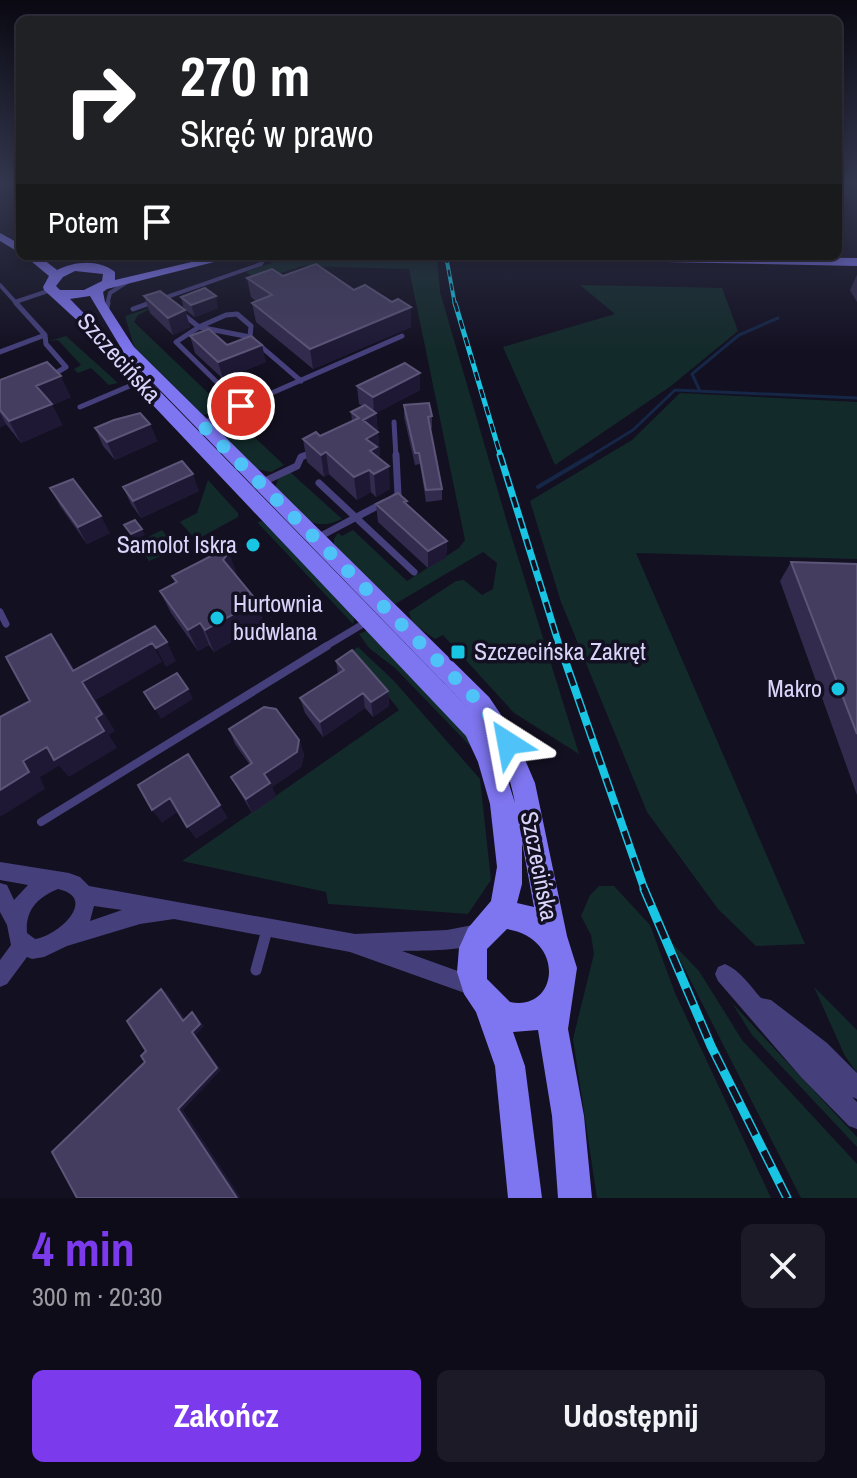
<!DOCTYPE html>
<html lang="pl">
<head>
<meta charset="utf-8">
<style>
	:root { --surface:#0e0c19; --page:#1c1a26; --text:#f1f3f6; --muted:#9b9ba2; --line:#2e2c38; --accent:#7c3aed }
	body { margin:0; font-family:"Archivo Narrow",sans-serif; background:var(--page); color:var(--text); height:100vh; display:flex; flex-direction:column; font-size:30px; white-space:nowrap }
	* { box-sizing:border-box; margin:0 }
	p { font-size:26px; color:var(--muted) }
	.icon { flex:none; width:44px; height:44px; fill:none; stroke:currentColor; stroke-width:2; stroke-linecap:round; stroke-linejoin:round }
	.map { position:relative; height:1198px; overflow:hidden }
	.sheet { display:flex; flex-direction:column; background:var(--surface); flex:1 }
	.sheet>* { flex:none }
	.banner { position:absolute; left:16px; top:16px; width:826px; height:244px; border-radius:12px; box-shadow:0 4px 12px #0003,0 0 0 2px var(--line); background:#202124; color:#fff; overflow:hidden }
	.pin { position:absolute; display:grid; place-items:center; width:68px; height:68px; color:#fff; margin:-34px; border:4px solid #fff; border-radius:50%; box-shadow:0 2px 8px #0007 }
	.me { position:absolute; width:88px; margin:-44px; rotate:326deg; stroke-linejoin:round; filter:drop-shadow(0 0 6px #0008) }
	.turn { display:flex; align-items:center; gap:28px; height:168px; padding:0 32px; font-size:36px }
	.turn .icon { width:104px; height:104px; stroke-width:2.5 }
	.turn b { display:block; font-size:56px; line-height:68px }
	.then { display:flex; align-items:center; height:76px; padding:0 32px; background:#0003; gap:16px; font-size:30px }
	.round { display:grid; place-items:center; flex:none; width:84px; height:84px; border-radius:12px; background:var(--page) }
	.summary { display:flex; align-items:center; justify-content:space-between; height:136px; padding:0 32px }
	h1 { font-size:48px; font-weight:700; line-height:60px; color:var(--accent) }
	.action { display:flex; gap:16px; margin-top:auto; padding:16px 32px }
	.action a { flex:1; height:92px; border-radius:12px; background:var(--accent); color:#fff; font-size:32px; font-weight:700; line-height:92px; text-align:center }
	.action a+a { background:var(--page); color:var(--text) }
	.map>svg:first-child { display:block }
</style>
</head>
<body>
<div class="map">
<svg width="857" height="1198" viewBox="0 0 857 1198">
	<rect width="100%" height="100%" fill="#131021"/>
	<path fill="#132a2a" d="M291 256H437L440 292 507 522 579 754 514 713 443 635 435 639 412 623 409 612 456 581 464 580 482 595 493 589 497 563 483 552 395 604 334 547V539L338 533 342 536 353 530 407 581 459 548 465 540 409 269 303 266 258 280 246 272Z
		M580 285 722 288 738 331 671 386 555 465 503 347 615 314Z
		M156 306 138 315 134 322 226 410 203 415 134 347 125 316Z
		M66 336 118 383 109 385 91 368 78 373 74 369 81 365 58 340 49 341Z
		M680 393 857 402V559L636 553 805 944 756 946 718 909 647 812 561 602 530 501 632 440Z
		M231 415 284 465 271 472 256 469 215 429Z
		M290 472 342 519C309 535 298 511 275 489L278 479Z
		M208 480 238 513V517L196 540 180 522 197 513Z
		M262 521 355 612 353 624 257 522Z
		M162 530 177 549 149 561 136 543Z
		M366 631H371L498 760 503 780 395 668 369 648 359 634Z
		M358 647 394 681 480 779 491 880 468 914 328 904 326 892 182 861 399 710 352 651Z
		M599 886H614L650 925 675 993 771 1198H597L573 1039 594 954 591 935 581 916 590 895Z
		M671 942 699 971 742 1040 857 1164V1198H801Z
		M814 987 857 1030V1073L845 1056Z
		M732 1003 857 1137V1147L752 1035Z"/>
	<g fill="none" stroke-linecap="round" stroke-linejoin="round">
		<path stroke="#152646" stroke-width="3" d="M700 391 692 374 739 335 778 318
			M589 457 633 430 675 390 857 398"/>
		<path stroke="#152646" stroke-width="4" d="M538 487 592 455"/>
		<path stroke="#45407b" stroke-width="4" d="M0 285 18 305
			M15 302 51 290
			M107 305 110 293 127 282
			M144 305 261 264 265 256"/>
		<path stroke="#45407b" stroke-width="5" d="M16 303 45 335 46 344 66 367 51 376
			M133 309 150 303
			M106 312 108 303
			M180 312 199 327 176 342 241 406
			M201 326 226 315 237 314 251 326 250 337
			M199 327 250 337 301 381
			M0 352 45 335
			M80 407 139 382
			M394 422 396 457
			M203 423 402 336
			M302 457 312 452"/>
		<path stroke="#45407b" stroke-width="7" d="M263 482 297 466 301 457 306 455
			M319 483 414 572
			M395 497 398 495 396 455
			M317 538 383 503
			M0 612 6 624
			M323 648 368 621"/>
		<path stroke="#45407b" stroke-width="8" d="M41 822 327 646"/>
		<path stroke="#45407b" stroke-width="11" d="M256 970 267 930"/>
		<path fill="#45407b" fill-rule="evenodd" d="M0 862 69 873 80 877 89 886 355 934 447 930 478 924 485 927 488 934 485 941C459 952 430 950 402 951L483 980 486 987 483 994 476 997 350 952 174 919 140 924 67 946 44 957 32 959 27 957 7 984 0 987V960L11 945 7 925 0 912V883L7 885 14 900 28 885 0 880ZM58 889C99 898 58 936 35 939L27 933C25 910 38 897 58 889ZM94 906 122 910 90 921Z
			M725 964C741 971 750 986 761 998L771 1000 827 1043 857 1073V1099L852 1097 857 1102V1129L849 1126 801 1077 718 981 715 974 718 967Z"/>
		<path fill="#7e75f0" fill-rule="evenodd" d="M0 233 20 244V253L0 241Z
			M25 256H39L57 270C75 261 99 259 115 272V280L217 256H238L107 289 103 292 105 302 134 347 489 697 514 734 535 783 567 936 577 968 568 1029 584 1116 592 1198H558L552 1116 538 1030 513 1032 525 1066 542 1198H508L495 1066 476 1012 464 994 457 972 459 948 468 928 491 901 497 867 490 804 478 762 466 736 112 362 80 323 44 290 43 287 49 276ZM75 271 103 274 102 281 84 290H60L56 286 63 277ZM90 296 124 353 478 718 70 299ZM488 731C502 754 510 777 515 803L502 762ZM522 842 534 907 517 903 522 884ZM507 929C567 939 558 1012 510 1002L487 979V949Z
			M561 256 857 258V266L567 260Z"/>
		<defs>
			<path id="rail-far4" d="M446 256 455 305"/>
			<path id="rail-far3" d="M455 303 501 457"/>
			<path id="rail-far2" d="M500 455 560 648"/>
			<path id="rail-far1" d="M560 646 645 891"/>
			<path id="rail" d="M644 889 711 1046 787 1198"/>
		</defs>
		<use href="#rail-far4" stroke="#18c5e2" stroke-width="4"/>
		<use href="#rail-far3" stroke="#18c5e2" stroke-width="5"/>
		<use href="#rail-far2" stroke="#18c5e2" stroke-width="7"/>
		<use href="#rail-far1" stroke="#18c5e2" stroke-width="8"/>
		<use href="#rail" stroke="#18c5e2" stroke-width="9"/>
		<use href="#rail-far4" stroke="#131021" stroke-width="2" stroke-dasharray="7" stroke-linecap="butt"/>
		<use href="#rail-far3" stroke="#131021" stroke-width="3" stroke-dasharray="9" stroke-linecap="butt"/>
		<use href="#rail-far2" stroke="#131021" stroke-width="4" stroke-dasharray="11" stroke-linecap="butt"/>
		<use href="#rail-far1" stroke="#131021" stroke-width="5" stroke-dasharray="14" stroke-linecap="butt"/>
		<use href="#rail" stroke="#131021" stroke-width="6" stroke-dasharray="18" stroke-linecap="butt"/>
	</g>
	<path fill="#332b4d" d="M857 275V302L850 290Z
		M283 276 354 290 411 307V327L313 369 256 322 252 303 256 301 251 297 247 278Z
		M144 296 185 310 190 327 173 335 150 313Z
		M181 297 218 308 195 317 184 309Z
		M190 336 227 345 266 362 223 379 195 353Z
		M420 373V390L376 413 380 455 377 456 390 489 376 497 371 492 357 500 329 474 324 477 307 462 303 439 320 436 352 421 351 412 363 406 359 404 357 386Z
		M0 380 71 397 52 405 62 425 21 443 6 424 0 427Z
		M404 405 432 416V428H430L442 489V500L426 502 420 464 415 465 404 417Z
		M150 424 157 441 115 460 103 446 95 428Z
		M123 487 199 491 141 518 131 504Z
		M50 488 110 533 87 544 60 506Z
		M407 501V505L447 541 446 558 428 568 378 522 376 504Z
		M229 552 236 575 264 623 214 652 209 645 198 651 171 613 160 591 175 583 172 576Z
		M791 562 857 564V795L780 581Z
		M336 661 388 691 389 706 373 717 365 708 323 737 305 713 300 698 338 674Z
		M229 729 299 740 304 755 301 767 272 787 276 797 252 813 231 777 250 765 235 744Z"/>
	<path fill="#1e1834" d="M216 296 218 308 195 317 191 305Z
		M411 307V327L313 369 310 349Z
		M185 310 190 327 173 335 168 318Z
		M262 345 266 362 223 379 218 362Z
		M420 373V390L374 414 373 397Z
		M61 376 71 397 52 405 62 425 21 443 9 421 36 386Z
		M0 413 6 424 0 427Z
		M376 413 380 455 377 456 372 473 363 420Z
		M150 424 157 441 115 460 107 442Z
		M326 452 329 474 324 477 321 455Z
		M389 466 390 489 376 497 374 474Z
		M369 470 371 492 357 500 354 477Z
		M193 474 199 491 141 518 133 501Z
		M101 516 110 533 87 544 78 527Z
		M142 529 145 535 134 540 131 534Z
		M447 541 446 558 428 568V551Z
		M229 552 237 574 231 583 223 560Z
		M257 601 264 623 214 652 205 630Z
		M200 623 209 645 198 651 188 630Z
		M51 634 65 653 86 689 73 671Z
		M167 642 176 661 166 667 156 648Z
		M152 643 162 662 96 700 115 731 109 735 117 748 69 777 59 766 40 777 45 789 0 817V790L23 761 96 718 82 682Z
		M188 689 193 699 161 719 155 709Z
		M388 691 389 706 373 717 371 702Z
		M363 693 365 708 323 737 320 722Z
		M299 740 304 755 301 767 272 787 276 797 252 813 246 799 264 774Z
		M170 798 179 811 162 823 152 810Z
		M220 805 228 818 196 839 187 827Z
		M161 989 166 992 188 1023 183 1021Z
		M192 1012 196 1015 204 1026 196 1035 221 1070 183 1110 241 1198H237L178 1109 192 1032Z"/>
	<path fill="#453d60" stroke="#5c5578" stroke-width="2" d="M316 264 354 290 365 285 392 302 398 299 411 307 310 349 252 303 272 295 247 278 272 269 283 276Z
		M205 288 216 296 191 305 181 297Z
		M160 291 185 310 168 318 144 296Z
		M209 329 227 345 251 336 262 345 218 362 190 336Z
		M47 362 61 376 36 386 52 404 9 421 0 410V380Z
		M405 363 420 373 373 397 357 386Z
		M429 403 432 416 428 417 442 489 426 490 419 453H415L404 405Z
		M365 405 376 413 363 420 378 432 366 439 377 447 370 451 389 466 374 474 369 470 354 477 326 452 321 455 303 439 316 432 320 436 359 418 351 412Z
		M140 413 150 424 107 442 95 428 114 420Z
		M182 461 193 474 133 501 123 487Z
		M73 479 101 516 78 527 50 488Z
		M398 493 407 501 404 502 447 541 428 551 376 504Z
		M135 520 142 529 131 534 124 525Z
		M229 552 223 560 257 601 205 630 200 623 188 630 160 591 177 582 172 576 213 555Z
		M791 562 857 564V734Z
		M155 626 167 642 156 648 152 643 82 682 102 714 96 718 104 731 54 760 47 747 23 761 29 772 0 790V717L30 701 6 657 51 634 73 671Z
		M352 650 388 691 371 702 363 693 320 722 300 698 344 670 336 661Z
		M177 673 188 689 155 709 144 692Z
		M264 707 276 709 299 740 297 752 264 774 270 783 246 799 231 777 252 763 229 729Z
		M188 754 220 805 187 827 170 798 152 810 138 785Z
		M161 989 183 1021 192 1012 200 1024 192 1032 217 1068 178 1109 237 1198H77L52 1152 145 1062 141 1056 146 1051 127 1021Z"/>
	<linearGradient id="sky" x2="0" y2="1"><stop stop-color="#0a0912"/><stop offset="0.52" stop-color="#33374e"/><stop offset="1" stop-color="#33374e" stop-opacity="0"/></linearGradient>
	<rect width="857" height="352" fill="url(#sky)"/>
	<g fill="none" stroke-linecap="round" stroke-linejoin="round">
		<path stroke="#4fc3f7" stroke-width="14" stroke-dasharray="0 25.2" d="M241 406 201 424 481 704 508 743"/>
	</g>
	<g fill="#18c5e2" stroke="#131021" stroke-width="3">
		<circle cx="253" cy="545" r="8"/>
		<circle cx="217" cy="618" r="8"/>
		<rect x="450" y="644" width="16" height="16" rx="4"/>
		<circle cx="838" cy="689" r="8"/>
	</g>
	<g text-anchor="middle" stroke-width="7" stroke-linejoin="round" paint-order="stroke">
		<g font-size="24" fill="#dad4fa" stroke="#131021">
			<text transform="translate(119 358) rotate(48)" y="8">Szczecińska</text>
			<text transform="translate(539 866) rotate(79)" y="8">Szczecińska</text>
		</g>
		<g font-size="24" fill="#dad4fa" stroke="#131021" text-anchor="end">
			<text x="237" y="553">Samolot Iskra</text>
			<text x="233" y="612" text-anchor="start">Hurtownia<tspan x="233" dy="28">budwlana</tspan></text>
			<text x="474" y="660" text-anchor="start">Szczecińska Zakręt</text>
			<text x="822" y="697">Makro</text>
		</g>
	</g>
</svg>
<div class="pin" style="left:241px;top:406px;background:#d93025"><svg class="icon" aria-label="arrive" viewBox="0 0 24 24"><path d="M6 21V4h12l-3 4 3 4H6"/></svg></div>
<svg class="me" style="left:508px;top:743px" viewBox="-20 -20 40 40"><path d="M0-17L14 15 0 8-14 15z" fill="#4fc3f7" stroke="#fff" stroke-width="4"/></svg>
<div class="banner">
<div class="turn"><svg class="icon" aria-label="right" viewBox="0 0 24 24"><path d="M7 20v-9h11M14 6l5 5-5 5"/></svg><div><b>270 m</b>Skręć w prawo</div></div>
<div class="then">Potem<svg class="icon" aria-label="arrive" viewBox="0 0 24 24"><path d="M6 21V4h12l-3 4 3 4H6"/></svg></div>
</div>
</div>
<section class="sheet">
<div class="summary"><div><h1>4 min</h1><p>300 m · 20:30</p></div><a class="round"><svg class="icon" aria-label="close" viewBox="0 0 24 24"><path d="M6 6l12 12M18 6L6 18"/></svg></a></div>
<div class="action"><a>Zakończ</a><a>Udostępnij</a></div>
</section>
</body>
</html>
